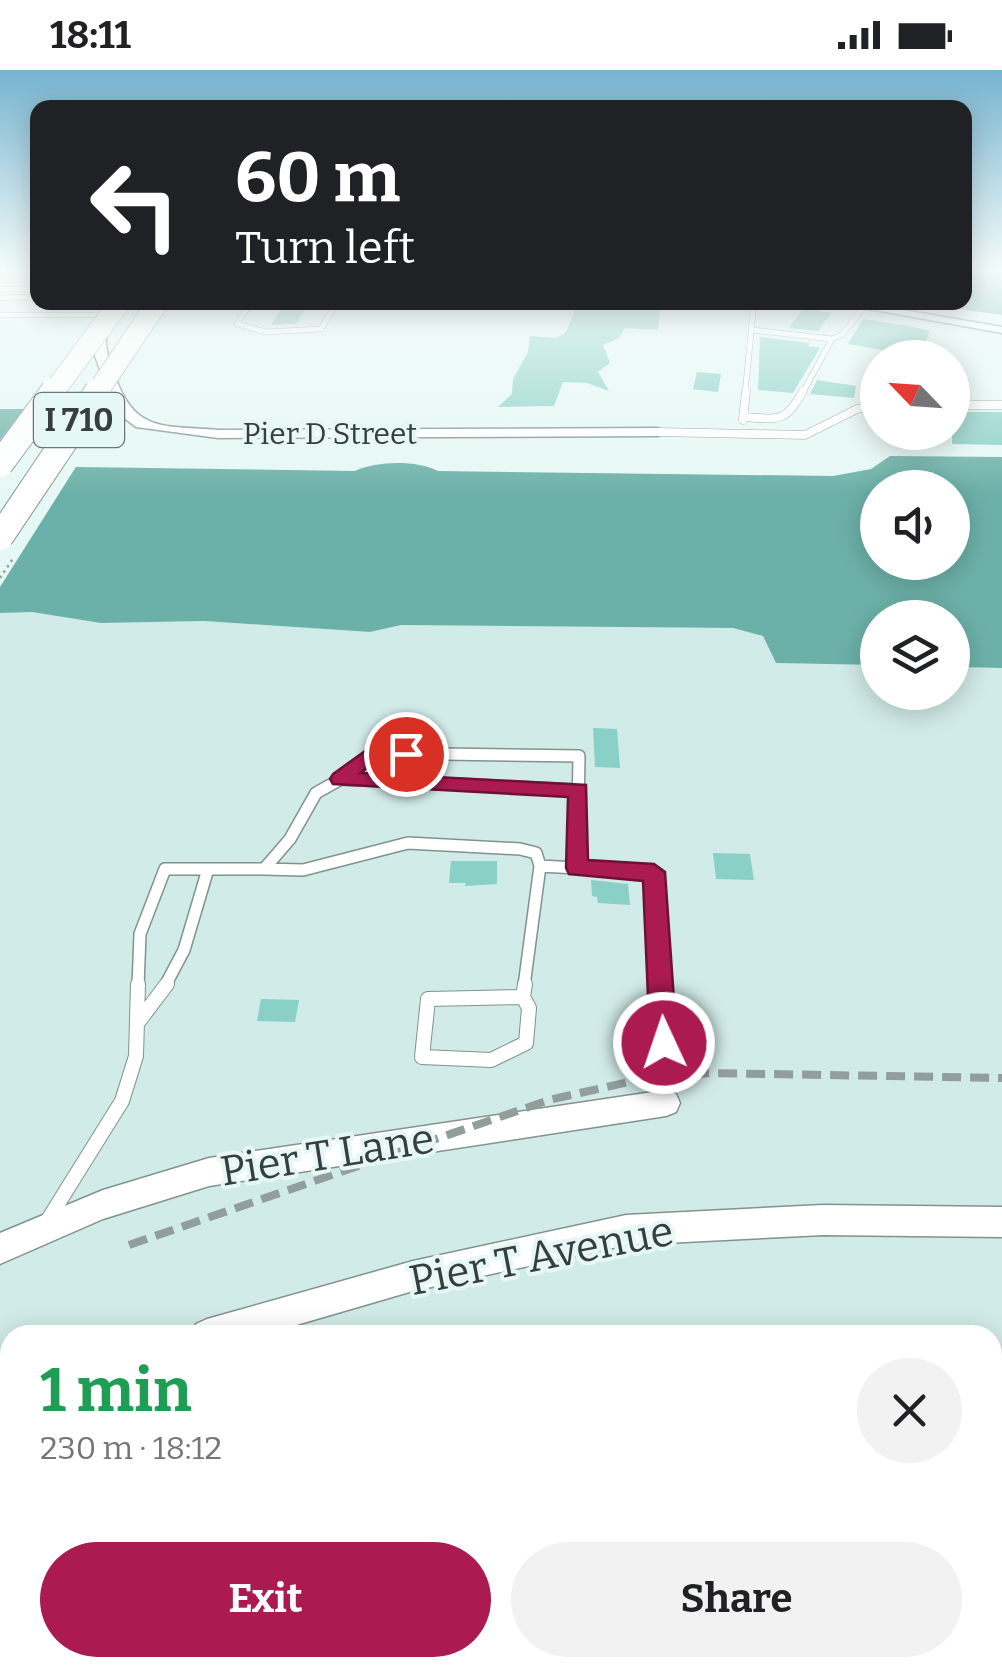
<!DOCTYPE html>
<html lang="en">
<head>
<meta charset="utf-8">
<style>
	:root { --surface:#fff; --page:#f2f2f2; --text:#202124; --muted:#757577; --accent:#ab1a51 }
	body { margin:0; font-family:Bitter,serif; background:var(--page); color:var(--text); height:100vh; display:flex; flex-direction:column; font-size:38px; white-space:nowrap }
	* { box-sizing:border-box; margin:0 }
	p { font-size:32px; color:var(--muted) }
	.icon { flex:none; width:55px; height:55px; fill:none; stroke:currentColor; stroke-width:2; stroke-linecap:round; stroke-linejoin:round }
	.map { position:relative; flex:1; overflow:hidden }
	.panel { position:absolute; left:0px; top:1255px; width:1002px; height:352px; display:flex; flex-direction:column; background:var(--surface); border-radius:30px 30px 0 0; box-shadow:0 5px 25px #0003 }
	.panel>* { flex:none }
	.banner { position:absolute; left:30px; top:30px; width:942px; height:210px; border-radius:20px; box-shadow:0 5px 25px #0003; background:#202124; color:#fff; overflow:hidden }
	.needle { width:65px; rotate:295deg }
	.buttons { position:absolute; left:860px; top:270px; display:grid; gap:20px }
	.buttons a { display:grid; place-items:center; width:110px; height:110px; border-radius:50%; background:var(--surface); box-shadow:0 5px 25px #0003; font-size:50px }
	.pin { position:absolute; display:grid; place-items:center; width:85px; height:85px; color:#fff; margin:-42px; border:5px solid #fff; border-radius:50%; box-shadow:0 2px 10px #0007 }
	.me { position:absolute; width:110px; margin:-55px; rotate:357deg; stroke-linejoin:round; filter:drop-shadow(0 0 8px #0008) }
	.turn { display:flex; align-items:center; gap:35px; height:210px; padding:0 40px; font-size:45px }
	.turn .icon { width:130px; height:130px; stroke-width:2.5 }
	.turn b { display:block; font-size:70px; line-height:85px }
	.round { display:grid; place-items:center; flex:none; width:105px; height:105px; border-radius:52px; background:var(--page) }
	.overview { display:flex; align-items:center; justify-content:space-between; height:170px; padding:0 40px }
	h1 { font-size:60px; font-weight:700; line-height:75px; color:#1e9e55 }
	.action { display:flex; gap:20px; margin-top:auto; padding:20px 40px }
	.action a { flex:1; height:115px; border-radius:60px; background:var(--accent); color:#fff; font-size:40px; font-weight:700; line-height:115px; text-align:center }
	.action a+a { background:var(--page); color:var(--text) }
	.status { display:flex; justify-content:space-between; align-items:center; height:70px; padding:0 50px; background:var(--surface); direction:ltr }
	.status svg { height:28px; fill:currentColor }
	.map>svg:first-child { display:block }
</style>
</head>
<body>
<div class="status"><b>18:11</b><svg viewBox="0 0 49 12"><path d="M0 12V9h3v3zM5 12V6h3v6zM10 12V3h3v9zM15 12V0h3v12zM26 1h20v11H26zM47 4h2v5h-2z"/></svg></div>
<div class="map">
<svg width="1002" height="1606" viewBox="0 0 1002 1606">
	<rect width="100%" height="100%" fill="#e6f8f5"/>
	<path fill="#d1ebe8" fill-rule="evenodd" d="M32 542 101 553 204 551 370 562 401 555 734 558 763 566 777 593 877 595 878 622H952L953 597 1002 598V1606H0V543ZM10 1265H992V1598H10Z"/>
	<path fill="#6cb1a9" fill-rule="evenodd" d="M965 199H1002V245L918 233 965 232Z
		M0 339H24L32 381 56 395 78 397 355 401C377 391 416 390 438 401L833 406 871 399 890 386 1002 387V598L953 597 952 548H878L877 595 776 593 763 566 733 558 401 555 370 562 204 551 101 553 32 542 0 543ZM878 418H952V492H878Z"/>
	<path fill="#e6f8f5" d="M27 335 36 341V383L79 392 0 517V370Z"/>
	<path fill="#8ad0c7" d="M286 232H309L296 254 271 255Z
		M578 232 616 240 614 232H660L658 260 625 258 619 268 603 275 610 293 598 302 609 321 587 313 563 312 554 336 498 337 512 324 513 309 528 282 530 266 556 268 566 262Z
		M803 238 831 243 818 261 789 258Z
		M863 249 909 256 930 261 922 281 908 279 906 284 848 274Z
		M760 267 810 273 808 276 820 278 793 323 758 320Z
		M697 302 721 304 718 322 693 319Z
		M817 310 856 316 854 328 810 324Z
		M952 342H1002V375L952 374Z
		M593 658 617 659 620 698 595 697Z
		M713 783 750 784 754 810 716 809Z
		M451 791H497V814L465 816 466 813H449Z
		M591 810 628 814 630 835 598 833 597 827 592 826Z
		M261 929 299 930 295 952 257 951Z"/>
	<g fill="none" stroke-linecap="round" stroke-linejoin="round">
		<defs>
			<path id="lane-far4" d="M0 219H38
				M0 228 38 227
				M251 232 237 254 266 262 321 259 337 232
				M0 245H102
				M752 260 832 269 843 264 863 238
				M745 324 754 232
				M802 324 832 269"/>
			<path id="lane-far3" d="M952 335H1002
				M743 347C778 349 785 354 803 321
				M743 350 746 321
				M658 362 805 365 857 339 878 335"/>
			<path id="lane-far2" d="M341 709 579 720
				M264 799 303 800 408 773 520 779 536 783 540 796 577 798
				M138 916 140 864 165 799H264L290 769 316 723 341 709 372 683 579 686 577 798 653 803 659 916
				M165 916 184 880 208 799
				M524 916 540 796"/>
			<path id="lane-far1" d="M659 914 666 1033
				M523 927 529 938 526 973 491 990 422 987 428 929Z
				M523 927 525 914
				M139 951 167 914
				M46 1153 122 1031 136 986 138 914"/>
			<path id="lane" d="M992 1357H1002
				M241 1606 255 1598"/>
			<path id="street" d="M830 232H857L1002 257V263Z
				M102 246 108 249C103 273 107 286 116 309 136 364 167 355 218 360L658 358 665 362 658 366 218 368 136 357 115 341 91 275 96 249Z
				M666 1020 676 1024 680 1033 676 1042 666 1046 209 1116 103 1149 0 1194V1163L103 1120 209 1088Z
				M823 1135 1002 1137V1167L823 1165 626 1175 413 1221 262 1265H191L196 1254 207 1249 413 1191 626 1145Z
				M10 1351V1388L0 1392V1355Z"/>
		</defs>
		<use href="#lane-far4" stroke="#81928f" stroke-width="6"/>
		<use href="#lane-far3" stroke="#81928f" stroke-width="9"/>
		<use href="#lane-far2" stroke="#81928f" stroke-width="14"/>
		<use href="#lane-far1" stroke="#81928f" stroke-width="16"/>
		<use href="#lane" stroke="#81928f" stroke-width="20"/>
		<use href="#street" stroke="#81928f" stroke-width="3"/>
		<use href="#lane-far4" stroke="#fff" stroke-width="5"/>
		<use href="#lane-far3" stroke="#fff" stroke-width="8"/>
		<use href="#lane-far2" stroke="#fff" stroke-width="11"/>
		<use href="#lane-far1" stroke="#fff" stroke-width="14"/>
		<use href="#lane" stroke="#fff" stroke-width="18"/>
		<use href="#street" fill="#fff" fill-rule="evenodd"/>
		<path stroke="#929e9c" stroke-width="8" stroke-dasharray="19 9" stroke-linecap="butt" d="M129 1175 549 1030 633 1011 709 1003 1002 1008"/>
		<defs>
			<path id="highway-bridge-far1" d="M52 324 120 232
				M96 324 158 232"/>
			<path id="highway-bridge" d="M0 394 54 321
				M0 467 98 321"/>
		</defs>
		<use href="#highway-bridge-far1" stroke="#81928f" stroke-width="22" stroke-linecap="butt"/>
		<use href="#highway-bridge" stroke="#81928f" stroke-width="28" stroke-linecap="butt"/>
		<path stroke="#96a3a1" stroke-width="2.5" stroke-dasharray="2.5 4" stroke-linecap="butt" d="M0 508 14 487"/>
		<use href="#highway-bridge-far1" stroke="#fff" stroke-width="21"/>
		<use href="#highway-bridge" stroke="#fff" stroke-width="26"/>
	</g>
	<linearGradient id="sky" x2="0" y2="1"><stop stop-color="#76b3cf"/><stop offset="0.47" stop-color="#f4fcfa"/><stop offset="1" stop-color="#f4fcfa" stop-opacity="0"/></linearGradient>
	<rect width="1002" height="424" fill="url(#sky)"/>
	<path fill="#ab1a51" stroke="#6f1135" stroke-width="2.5" d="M372 676 406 677 416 684 406 690H376L361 703 586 715 588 790 654 794 665 802 677 973 673 981 664 984 654 981 650 973 643 811 569 804 566 798 568 727 333 714 330 709 333 704Z"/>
	<g text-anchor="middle" stroke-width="8" stroke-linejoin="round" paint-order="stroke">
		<g font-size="30" fill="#373e3d" stroke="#e6f8f5">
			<text x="330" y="374">Pier D Street</text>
		</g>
		<rect fill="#e6f8f5" stroke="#6c7674" stroke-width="2.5" x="34" y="323" width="90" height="54" rx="8"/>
		<g font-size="32" font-weight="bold" fill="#373e3d">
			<text x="79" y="361">I 710</text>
		</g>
		<g font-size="42" fill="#373e3d" stroke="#e6f8f5">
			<text transform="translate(327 1084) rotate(-9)" y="15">Pier T Lane</text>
			<text transform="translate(541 1185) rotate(-11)" y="15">Pier T Avenue</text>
		</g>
	</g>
</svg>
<div class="buttons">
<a><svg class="needle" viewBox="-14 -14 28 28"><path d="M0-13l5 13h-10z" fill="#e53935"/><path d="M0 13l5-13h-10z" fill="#757577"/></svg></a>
<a><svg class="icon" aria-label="sound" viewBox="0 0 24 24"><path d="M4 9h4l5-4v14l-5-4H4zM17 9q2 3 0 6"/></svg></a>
<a><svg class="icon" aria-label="layers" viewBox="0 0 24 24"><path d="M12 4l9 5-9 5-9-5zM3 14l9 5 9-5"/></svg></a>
</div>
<div class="pin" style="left:406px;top:684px;background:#d93025"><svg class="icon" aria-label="arrive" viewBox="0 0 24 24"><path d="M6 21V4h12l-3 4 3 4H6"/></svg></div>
<svg class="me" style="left:664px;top:973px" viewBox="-20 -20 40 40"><circle r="17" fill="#ab1a51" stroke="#fff" stroke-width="3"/><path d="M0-11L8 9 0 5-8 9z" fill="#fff"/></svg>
<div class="banner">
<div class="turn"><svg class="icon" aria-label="left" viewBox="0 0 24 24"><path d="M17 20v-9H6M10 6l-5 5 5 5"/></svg><div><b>60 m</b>Turn left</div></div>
</div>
<section class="panel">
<div class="overview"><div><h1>1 min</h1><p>230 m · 18:12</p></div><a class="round"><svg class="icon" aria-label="close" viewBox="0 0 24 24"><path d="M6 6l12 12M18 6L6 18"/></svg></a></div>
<div class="action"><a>Exit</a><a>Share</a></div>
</section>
</div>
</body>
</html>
